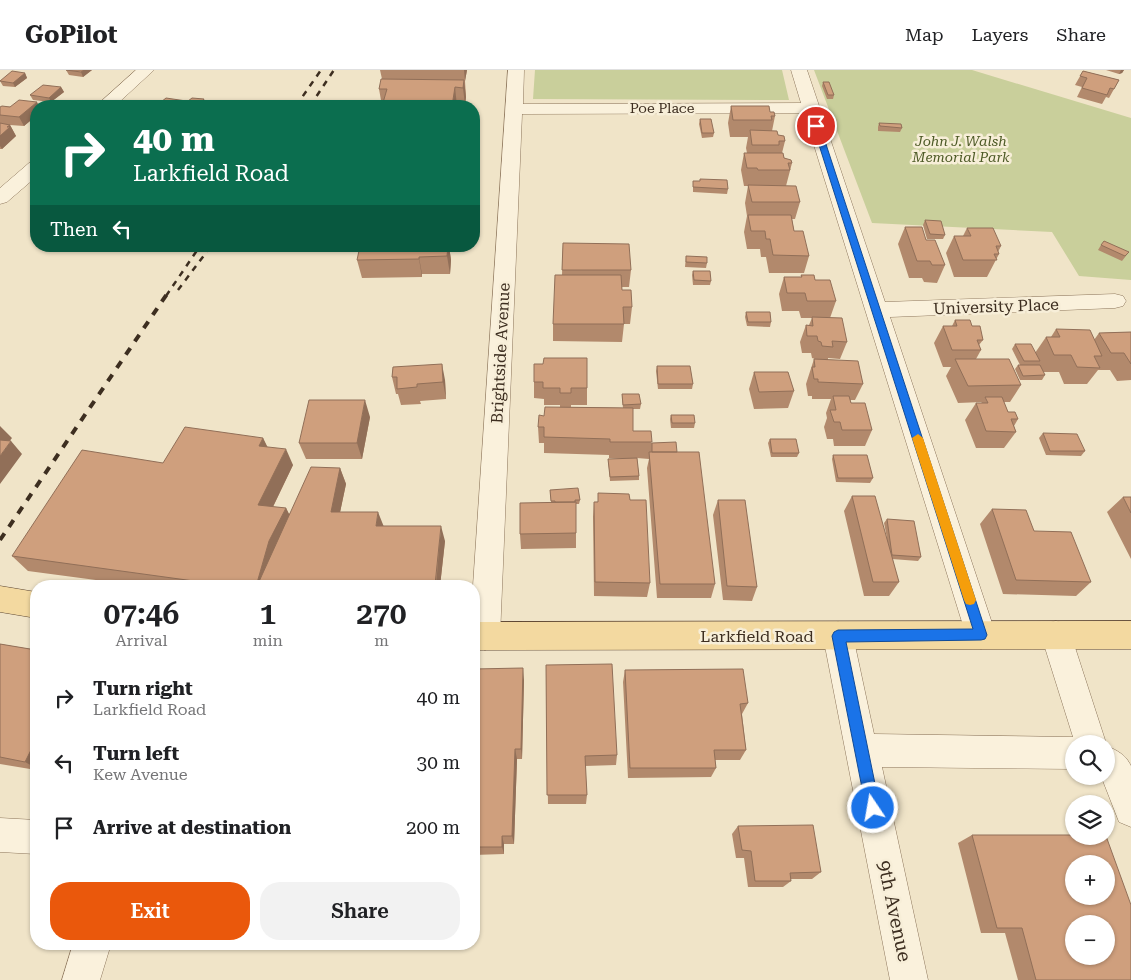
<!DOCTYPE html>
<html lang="en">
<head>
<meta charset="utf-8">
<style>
	:root { --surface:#fff; --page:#f2f2f2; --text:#202124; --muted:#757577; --line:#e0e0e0; --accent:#ea580c }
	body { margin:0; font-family:"Roboto Serif",serif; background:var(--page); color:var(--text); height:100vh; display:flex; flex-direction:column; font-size:19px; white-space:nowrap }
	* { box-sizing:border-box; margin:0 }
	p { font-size:16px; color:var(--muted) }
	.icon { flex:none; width:28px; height:28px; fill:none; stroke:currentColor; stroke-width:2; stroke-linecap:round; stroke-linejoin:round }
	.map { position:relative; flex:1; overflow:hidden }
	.side { position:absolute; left:30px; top:510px; width:450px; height:370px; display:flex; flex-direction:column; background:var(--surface); border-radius:20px; box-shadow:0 1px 4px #0004 }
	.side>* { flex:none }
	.hud { position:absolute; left:30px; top:30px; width:450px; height:152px; border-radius:20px; box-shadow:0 1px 4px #0004; background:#0b6e4f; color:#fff; overflow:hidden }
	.fabs { position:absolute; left:1065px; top:665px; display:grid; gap:10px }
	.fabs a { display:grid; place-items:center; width:50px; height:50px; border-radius:50%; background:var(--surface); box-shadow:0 1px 4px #0004; font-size:25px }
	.pin { position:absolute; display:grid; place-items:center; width:42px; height:42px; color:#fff; margin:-21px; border:2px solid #fff; border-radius:50%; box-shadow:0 1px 5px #0007 }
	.me { position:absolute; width:55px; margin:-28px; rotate:348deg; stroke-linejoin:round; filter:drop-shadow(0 0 4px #0008) }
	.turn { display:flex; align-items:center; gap:18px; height:105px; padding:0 20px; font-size:22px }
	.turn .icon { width:65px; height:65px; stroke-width:2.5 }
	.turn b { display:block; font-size:35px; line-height:42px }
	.then { display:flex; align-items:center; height:48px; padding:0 20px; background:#0003; gap:10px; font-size:19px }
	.eta { display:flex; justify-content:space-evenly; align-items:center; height:85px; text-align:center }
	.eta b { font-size:30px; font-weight:600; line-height:35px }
	.cta { display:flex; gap:10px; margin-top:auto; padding:10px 20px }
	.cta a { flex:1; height:58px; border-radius:20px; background:var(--accent); color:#fff; font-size:20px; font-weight:600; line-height:58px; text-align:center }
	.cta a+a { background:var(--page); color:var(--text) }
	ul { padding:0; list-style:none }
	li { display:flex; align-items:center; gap:15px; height:65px; padding:0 20px }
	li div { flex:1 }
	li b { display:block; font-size:19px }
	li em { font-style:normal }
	header { display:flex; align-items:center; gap:30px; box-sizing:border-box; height:70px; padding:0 25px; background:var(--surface); border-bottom:1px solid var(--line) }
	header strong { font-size:24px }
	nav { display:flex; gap:28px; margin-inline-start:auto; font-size:18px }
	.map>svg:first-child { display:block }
</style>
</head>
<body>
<header>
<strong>GoPilot</strong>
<nav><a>Map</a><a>Layers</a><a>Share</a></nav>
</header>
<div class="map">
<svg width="1131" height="910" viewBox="0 0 1131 910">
	<rect width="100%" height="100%" fill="#f0e4c8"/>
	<path fill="#c9cf9b" d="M535 0H782L789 30 533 29Z
		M814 0H972L1131 48V210L1079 206 1052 162 872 153Z"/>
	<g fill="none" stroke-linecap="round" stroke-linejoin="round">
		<defs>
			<path id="minor" d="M136 0H154L115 36H96Z
				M508 0H524L523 34 801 33 791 0H807L885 232 1115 224 1123 226 1126 231 1123 236 1115 238 890 247 996 565 992 575 981 579 970 575 966 565 804 43 522 44 500 566 496 576 485 580 474 576 473 516Z
				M36 91V107L7 132 0 134V118L29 93Z
				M1056 551 1067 555 1071 565 1107 676C1118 681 1126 685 1131 696V757L1119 752 1103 711 1097 706H1106V674H1074V699L882 697 928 910H890L823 566 827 556 838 552 849 556 853 566 874 664 1073 667 1041 565 1045 555Z
				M0 748 36 750V784L0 782Z
				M73 874H111L100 910H62Z"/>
			<path id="major" d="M0 516 36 522V548L0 542Z
				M1131 551V579L474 580V552Z"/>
		</defs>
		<use href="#minor" stroke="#8d765c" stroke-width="1"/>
		<use href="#major" stroke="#5b4430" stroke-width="1"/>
		<use href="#minor" fill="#faf1dc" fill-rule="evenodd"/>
		<use href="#major" fill="#f3d9a0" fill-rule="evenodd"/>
		<path stroke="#3d2e20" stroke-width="2.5" stroke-dasharray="6 6" stroke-linecap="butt" d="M296 36 321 0
			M310 36 334 0
			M178 220 211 176
			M166 226 200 176"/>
		<path stroke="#3d2e20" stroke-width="4" stroke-dasharray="8 8" stroke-linecap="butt" d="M0 470 167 224"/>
	</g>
	<path fill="#b2896c" d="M66 0H92L83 7 69 5Z
		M380 0H467L465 11 466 27 465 35 382 36 379 19 382 9Z
		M1106 0H1124L1122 3 1119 4Z
		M1083 1 1119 10 1109 28 1106 27 1102 34 1077 27 1082 17 1075 15Z
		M25 3 27 8 15 17 3 16 0 11Z
		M823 12 834 25 833 29H827L822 16Z
		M61 17 64 22 51 32 33 30 30 25Z
		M36 36V46L24 56 10 55 16 66 2 79H0V37Z
		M731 36 775 46 772 61 785 71 782 83 784 88 792 93 786 116 800 132 795 149H792L794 161 809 186 804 203H769L766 187H761L760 179H747L744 162 747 146 745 133 748 116H744L741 100 744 83H747L746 78 748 67H730L728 53Z
		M700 49 714 63 713 67 702 68 699 54Z
		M879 53 902 58 900 62 878 61V57Z
		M700 109 728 119 727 124 693 122V111H700Z
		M925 150 945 165 943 169H927L923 155Z
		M905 157 926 170 945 195 937 213 924 212 922 208H909L898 174Z
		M967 158 1001 176 998 182 999 184 987 207H954L946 183 954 166H963Z
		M563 173 631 200 629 217H622V220L632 237 630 254H624L622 272 553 271V254L562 205Z
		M1101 175 1129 182 1122 191 1098 180Z
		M449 176 451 190 450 204H422V207L362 208 357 190Z
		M686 186 707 193 706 198 685 197Z
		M693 201 711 211 710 215H693L692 205Z
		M801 205 815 210 836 231 830 248 847 272 840 289 828 288V290L863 314 855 330H850L851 333 872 360 865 376H834L833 369H827L824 357 827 348 826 343 831 329H812V326H808L806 314 814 289H815L812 288 811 283H802L800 272 806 255H809L812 248H801L799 241H782L779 224 784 207H801Z
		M746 242 771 252 770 257 747 256 745 247Z
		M955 250 972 256 983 270 979 275 981 280 976 289 1021 315 1010 332H1004L1008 342 1018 349 1014 356 1016 362 1004 378H976L965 350 976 333H981L982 332 958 333 946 306 951 297H943L934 273 943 256H952Z
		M1056 259 1094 270 1099 263 1131 262V310L1117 311 1110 300H1098L1087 314H1064L1059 302H1043L1045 305 1042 310H1020L1015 299 1018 295H1020L1012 279 1015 274 1035 283 1046 267H1051Z
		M534 294 587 318V335H571V337L623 338 622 329V324L641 334 640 339H633V361L652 373 677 382 715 514 711 528H657L647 398 649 389 637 388 639 406V410L610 411 608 389 631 388H609V385L544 383V373H539L538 357 544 346 560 337V335H544V329L534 328Z
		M657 296 693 314 692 319H658L656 301Z
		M393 297 445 310 446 329 420 331 421 334 401 335 398 324H396L392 307Z
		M754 302 794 321 788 338 754 339 749 319Z
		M671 345 695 353 694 358H671L670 349Z
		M370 347 362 389H306L299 373Z
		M1043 363 1085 381 1081 386 1046 385 1039 368Z
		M263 368 267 377 293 395 273 437 286 438 289 444 340 398 346 414 340 442 383 456 445 471 440 516H141L28 501 12 486 163 393Z
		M770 369 799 383 797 387H771L768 373Z
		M833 385 873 408 870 413 836 412 832 389Z
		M550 420 580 430 579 434H576V478L521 479 520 464 551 432Z
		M852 426 887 468 884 453 887 449 921 487 918 491 892 489 899 512 889 526H864L844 441Z
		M1123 427H1131V489L1107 442Z
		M630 430 650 513 647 527 594 526 593 447 594 432Z
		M718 430 757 517 752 531 723 530 713 445Z
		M992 439 1034 461 1091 512 1076 526 1003 524 980 454Z
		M0 574 36 580V700L0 694Z
		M546 595 617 685 616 695 585 696 587 725 586 734H548Z
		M474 599 524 610 522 689H517L514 774H504V784L474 785Z
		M625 600 748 633 742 644 746 680 740 690H715L716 698 711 707 628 708 623 612Z
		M738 756 821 802 812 809H791V811L783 817H748L744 788H736L732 764Z
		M972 765 1131 910H1018L1005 863H981L958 773Z"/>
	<path fill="#916f58" d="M84 0H92L83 7 81 2Z
		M464 0H467L465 11Z
		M1121 0H1124L1122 3 1119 4Z
		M25 3 27 8 15 17 13 13Z
		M464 10 466 27 465 35 463 18Z
		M61 17 64 22 51 32 49 28Z
		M455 17 457 36H452Z
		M204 29 206 34 204 36H198Z
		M37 32 39 36H36V46L24 56 19 47Z
		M193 32 195 36H188Z
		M10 55 16 66 2 79 0 76V66Z
		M448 176H449L451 190 450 204 447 186Z
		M419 187 422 204V207L419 189Z
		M442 294 445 310 446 329 443 312Z
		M365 330 370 347 362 389 357 373Z
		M0 356 12 368 2 381 0 378Z
		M263 368 271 384 259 376Z
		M11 371 22 384 0 414V386Z
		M286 379 293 395 266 451 258 435Z
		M340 398 346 414 337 457 331 442Z
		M286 438 294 454 259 516 257 513 269 471Z
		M378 442 384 457 376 456Z
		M441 456 445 471 440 516H436Z
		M523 598 524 610 522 689 521 679Z
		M36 670V698L25 692Z
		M515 679 517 689 514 774 512 766Z
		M502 766 504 774V784L502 777Z"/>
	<path fill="#cf9f7d" stroke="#916f58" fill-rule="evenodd" d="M66 0H84L81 2Z
		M12 1 25 3 13 13 0 11Z
		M1083 1 1119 10 1114 19 1110 18 1107 25 1082 18 1087 8 1080 6Z
		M381 9 464 10 463 18 455 17 452 36H382L387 19H379Z
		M823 12H829L834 25H828Z
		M43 15 61 17 49 28 30 25Z
		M166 28 193 32 188 36H156Z
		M192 28 204 29 198 36 194 35 193 32 188 31Z
		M19 30 37 32 19 47 0 45V37L2 36 10 37Z
		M731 36H769L770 42H774L775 46H771L772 50H733Z
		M700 49H711L714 63H702Z
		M0 53 10 55 7 57H10L0 66Z
		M879 53 901 54 902 58 880 56Z
		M750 60 777 61 778 65 784 66 785 71H779V75H752Z
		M744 83H783L784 88 791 90 792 93H788L790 100H758L757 98H747Z
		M700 109 727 110 728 119 693 117V111H700Z
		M748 115 796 116 800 132H752Z
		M748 145H791L794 161H803L809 186 773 185 770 169H766L765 161H751Z
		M925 150 941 151 945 165 930 164Z
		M905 157H922L926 170H935L945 195H932L930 191H917Z
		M967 158H993L1001 176H996L999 184H994L997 190H963L954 166H971Z
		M1104 171 1129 182 1125 186 1101 175Z
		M563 173 629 174 631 200H562Z
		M360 176H448L447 186 419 187V189L357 190Z
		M686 186 707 187V193L686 192Z
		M693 201H710L711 211 694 210Z
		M555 205H621L622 220H631L632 237H623L624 254H553Z
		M801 205H814L815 210H830L836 231H807L805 223H787L784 207H802Z
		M746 242H770L771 252H748Z
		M812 247 842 248 847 272 832 271 833 277 822 276 821 272 818 271 817 266H807L806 255 813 256Z
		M955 250H970L972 256H980L983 270H977L981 280H952L943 256H957Z
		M1056 259 1090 260 1102 286H1094L1100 298 1077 297 1071 285H1054L1046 267H1060Z
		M1131 262V294L1124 283H1111L1099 263Z
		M1015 274H1031L1040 291H1024Z
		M544 288H587V318H571V323H560V318H543V312H534V294H543Z
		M814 289 858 291 863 314 818 312V309H814L812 297H815Z
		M955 289H1009L1021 315 968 316Z
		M442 294 443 312 417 314V317L397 319V307H392L393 297Z
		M1018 295H1040L1045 305 1023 306Z
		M657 296H690L693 314H658Z
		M754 302H788L794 321 759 322Z
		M622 324H639L641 334 623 335Z
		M833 326H849L851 333H865L872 360H842L840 352H834L830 340H836Z
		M985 327H1002L1008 342H1015L1018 349H1011L1016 362 986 361 976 333H988Z
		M309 330H365L357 373H299Z
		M545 337 633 338V361H651L652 372H610V369L544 367V357H538L539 345 544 346Z
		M671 345H694L695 353H672Z
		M185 357 263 368 259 376 286 379 258 435 286 438 269 471 257 513 223 515 12 486 82 380 163 393Z
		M1043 363 1077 364 1085 381H1050Z
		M770 369H796L799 383H772Z
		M0 370 11 371 0 386Z
		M676 372 677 382H652V373Z
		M649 382H699L715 514H660Z
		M833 385H867L873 408H838Z
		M637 388 639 406 610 407 608 389Z
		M311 397 340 398 331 442H378L376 456H441L435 515 257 516Z
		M578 418 580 430H575V432H555V431H551L550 420Z
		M598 423 629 424 630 430H646L650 513 595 512 594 432H598Z
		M852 426H875L899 512H873Z
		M1123 427H1131V443Z
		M718 430H745L757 517 727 516Z
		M576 432V463L520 464V433Z
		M992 439 1026 440 1034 461 1071 462 1091 512 1016 510Z
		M887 449 914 451 921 487 892 485Z
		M0 574 36 580V670L25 692 0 687Z
		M612 594 617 685 585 686 587 725H547L546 595Z
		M523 598 521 679H515L512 766H502V777H474V599Z
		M743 599 748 633 740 634 746 680H714L716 698H630L625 600Z
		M813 755 821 802 790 803 791 811H755L751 781 742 780 738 756Z
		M972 765H1074V766H1106L1131 835V910H1036L1022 858H997ZM1074 794H1106V826H1074ZM1074 854H1106V886H1074Z"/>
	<path fill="#1a73e8" stroke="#114b97" d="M816 54 820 56 987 565 985 569 981 570 846 572 880 738 878 743 873 745 868 743 866 738 832 566 834 562 838 560 973 559 813 56Z"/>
	<path fill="#f59e0b" d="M918 364 923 368 976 530 974 534 970 535 966 534 964 530 912 368Z"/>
	<g text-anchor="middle" stroke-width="5" stroke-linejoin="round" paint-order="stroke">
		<g font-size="14" fill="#3d2e20" stroke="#f7eed8">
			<text x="662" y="43">Poe Place</text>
		</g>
		<g font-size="14" font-style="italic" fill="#4d5a26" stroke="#f7eed8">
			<text x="961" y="76">John J. Walsh<tspan x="961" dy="16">Memorial Park</tspan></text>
		</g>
		<g font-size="16" fill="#3d2e20" stroke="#f7eed8">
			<text transform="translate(996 236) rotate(-2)" y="6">University Place</text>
			<text transform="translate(500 283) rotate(-87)" y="6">Brightside Avenue</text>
			<text x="757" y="572">Larkfield Road</text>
		</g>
		<g font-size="19" fill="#3d2e20" stroke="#f7eed8">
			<text transform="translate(895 841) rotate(78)" y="7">9th Avenue</text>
		</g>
	</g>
</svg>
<div class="fabs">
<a><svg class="icon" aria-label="search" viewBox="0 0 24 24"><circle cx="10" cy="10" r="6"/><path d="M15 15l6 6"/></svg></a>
<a><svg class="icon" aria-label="layers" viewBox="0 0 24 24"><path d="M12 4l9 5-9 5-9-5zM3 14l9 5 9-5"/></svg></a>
<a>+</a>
<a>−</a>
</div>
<div class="pin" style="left:816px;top:56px;background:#d93025"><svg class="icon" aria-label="arrive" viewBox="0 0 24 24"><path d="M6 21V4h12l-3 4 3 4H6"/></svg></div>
<svg class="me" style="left:873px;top:738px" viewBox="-20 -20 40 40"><circle r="17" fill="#1a73e8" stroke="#fff" stroke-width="3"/><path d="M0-11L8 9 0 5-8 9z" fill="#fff"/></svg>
<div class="hud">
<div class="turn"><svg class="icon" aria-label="right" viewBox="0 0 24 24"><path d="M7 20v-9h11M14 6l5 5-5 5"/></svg><div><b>40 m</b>Larkfield Road</div></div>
<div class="then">Then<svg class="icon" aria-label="left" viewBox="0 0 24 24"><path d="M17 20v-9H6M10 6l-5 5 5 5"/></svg></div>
</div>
<section class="side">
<div class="eta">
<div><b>07:46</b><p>Arrival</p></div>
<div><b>1</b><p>min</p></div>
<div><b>270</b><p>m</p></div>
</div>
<ul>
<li><svg class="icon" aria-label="right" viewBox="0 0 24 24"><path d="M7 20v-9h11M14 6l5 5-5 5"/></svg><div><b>Turn right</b><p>Larkfield Road</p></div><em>40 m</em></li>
<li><svg class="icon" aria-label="left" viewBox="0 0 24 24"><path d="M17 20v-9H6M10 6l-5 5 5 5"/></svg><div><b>Turn left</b><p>Kew Avenue</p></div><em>30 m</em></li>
<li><svg class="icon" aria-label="arrive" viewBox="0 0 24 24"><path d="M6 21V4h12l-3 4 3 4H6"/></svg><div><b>Arrive at destination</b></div><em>200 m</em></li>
</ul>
<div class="cta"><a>Exit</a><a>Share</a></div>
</section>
</div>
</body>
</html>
